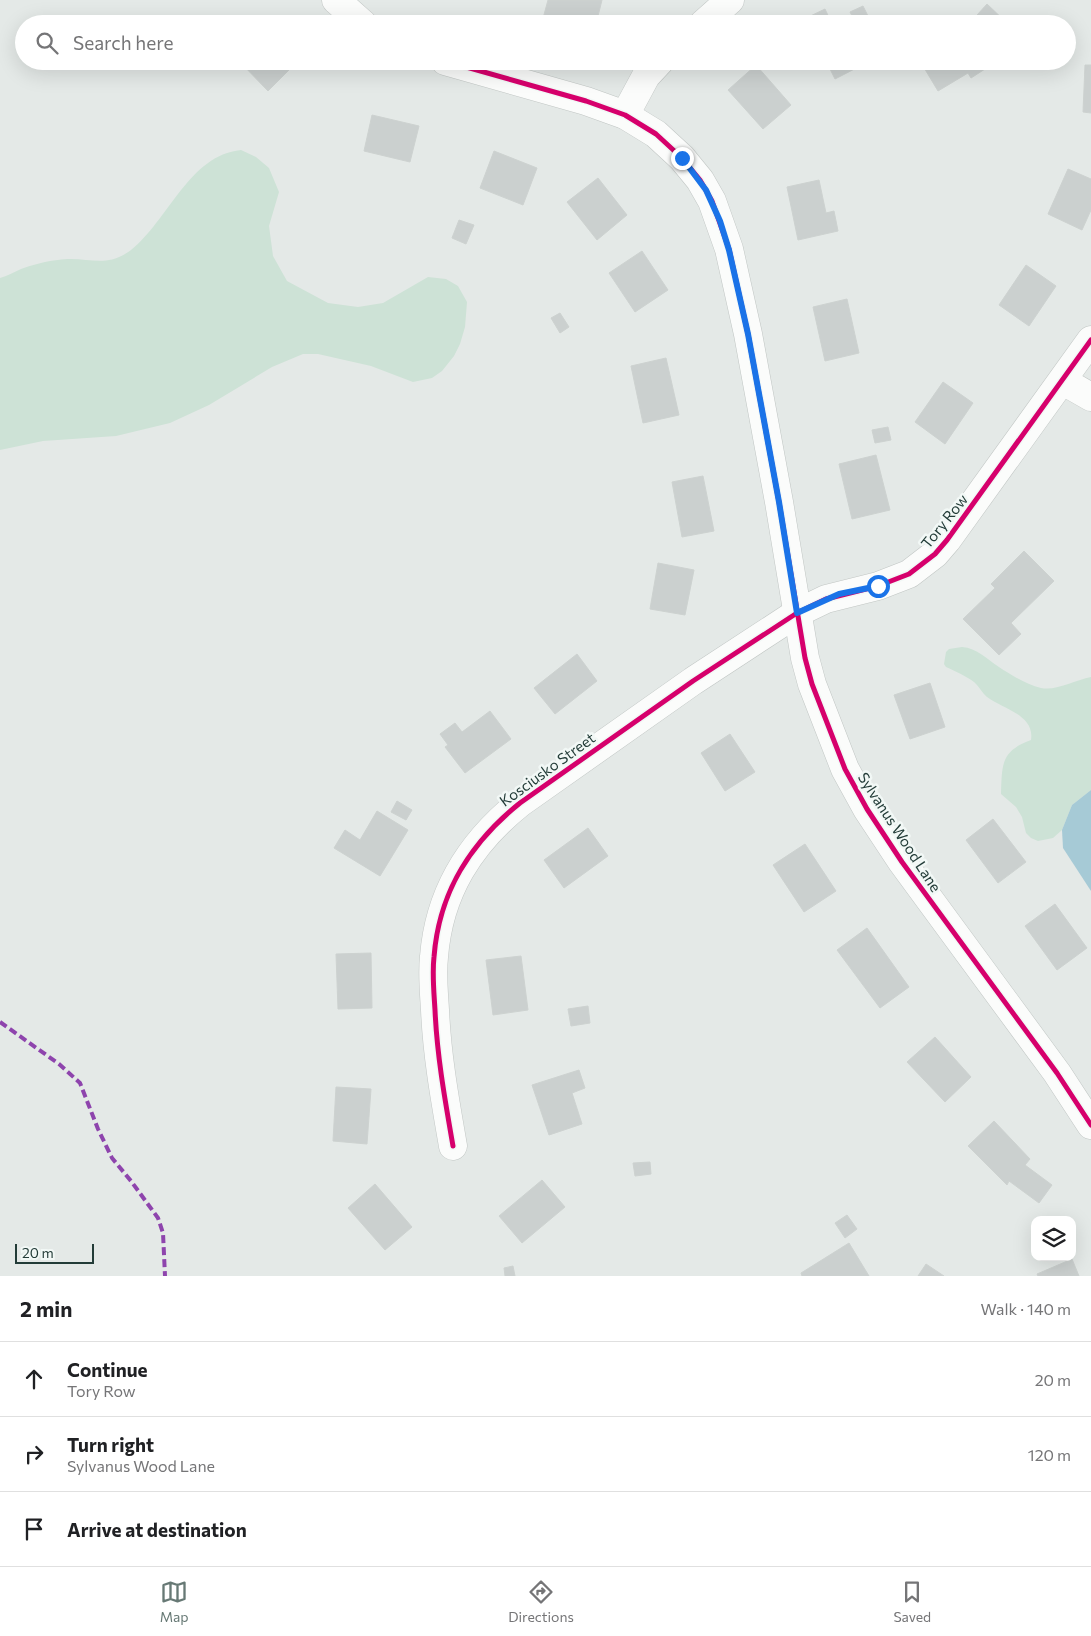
<!DOCTYPE html>
<meta charset="utf-8">
<style>
:root{--surface:#fff;--page:#f2f2f2;--text:#202124;--muted:#757577;--line:#e0e0e0;--accent:#677975}
body{margin:0;font-family:Commissioner,sans-serif;background:var(--page);color:var(--text)}
.controls{position:absolute;right:15px;bottom:15px;display:grid;overflow:hidden;border-radius:10px;box-shadow:0 5px 20px #0002}
.controls button{width:45px;height:45px;display:grid;place-items:center;padding:0;border:0;border-bottom:1px solid var(--line);background:var(--surface);color:var(--text);font:25px sans-serif}
.scale{position:absolute;left:15px;bottom:12px;width:79px;box-sizing:border-box;padding-left:5px;border:2px solid #233c38;border-top:0;font-size:14px;line-height:18px;white-space:nowrap;color:#233c38;-webkit-text-stroke:4px #f2f8f6;paint-order:stroke}
.stop{position:absolute;width:15px;height:15px;margin:-11px;border:4px solid #1a73e8;border-radius:50%;background:#fff}
.stop.end{background:#1a73e8;border-color:#fff;box-shadow:0 1px 5px #0008}
.list{margin:0;padding:0;list-style:none}
h2{display:flex;justify-content:space-between;align-items:center;height:65px;margin:0;padding:0 20px;font-size:21px}
h2 small{font-size:16px;font-weight:400;color:var(--muted)}
.list li{display:grid;grid-template-columns:32px 1fr auto;gap:15px;align-items:center;box-sizing:border-box;height:75px;padding:0 20px;border-top:1px solid var(--line)}
.list b{display:block;font-size:19px;white-space:nowrap}
.list p{margin:0;font-size:16px;white-space:nowrap;color:var(--muted)}
.list em{font-size:16px;font-style:normal;color:var(--muted)}
.icon{flex:none;width:28px;height:28px;fill:none;stroke:currentColor;stroke-width:2;stroke-linecap:round;stroke-linejoin:round}
.map{position:relative;flex:none;width:1091px;height:1276px;overflow:hidden}
.search{position:absolute;background:var(--surface);box-shadow:0 5px 20px #0002;left:15px;right:15px;top:15px;height:55px;display:flex;align-items:center;gap:12px;box-sizing:border-box;padding:0 18px;border-radius:28px;color:var(--muted);font-size:19px}
.sheet{height:290px;background:var(--surface)}
nav{display:flex;justify-content:space-around;align-items:center;box-sizing:border-box;height:70px;border-top:1px solid var(--line);background:var(--surface);font-size:14px;color:var(--muted)}
nav a{display:grid;justify-items:center;gap:2px}
nav .on{color:var(--accent)}
.map>svg:first-child{display:block}
</style>
<div class="map">
<svg width="1091" height="1276" viewBox="0 0 1091 1276">
<rect width="100%" height="100%" fill="#e4e9e7"/>
<g fill="#cde2d6">
<path d="M241,150L256,157L269,168L279,192L269,226L273,256L287,281L328,303L358,307L383,303L428,277L446,279L458,286L467,302L465,327L460,344L454,356L442,371L432,378L413,382L371,366L318,354H303L272,367L209,405L170,423L116,436L43,441L0,450V278C7,276 14,272 21,269C32,265 46,261 58,260C86,255 105,270 131,250C168,221 189,155 241,150Z"/>
<path d="M962,647C977,648 987,659 999,667C1011,675 1027,685 1041,688C1057,691 1075,680 1091,677V790L1072,805L1062,830L1053,838L1038,841L1031,838L1026,833L1022,817L1016,807L1001,794C1002,764 1001,751 1031,740C1035,715 1003,709 987,697C982,693 979,686 974,682C966,676 955,671 946,667L944,664L946,652L949,649Z"/>
</g>
<path fill="#a6cad6" d="M1091,790V891L1063,848L1062,830L1072,805Z"/>
<g fill="#cbd0cf" stroke="#cdd2d0">
<path d="M548,0H602L596,24H547L542,22Z"/>
<path d="M987,4L1008,24H969Z"/>
<path d="M863,6L872,24H835L852,16L850,12Z"/>
<path d="M825,9L832,24H801L800,21Z"/>
<path d="M239,61H292L295,64L268,91Z"/>
<path d="M826,61H870L835,79Z"/>
<path d="M920,61H980L985,69L971,78L968,73L938,91Z"/>
<path d="M756,65L791,105L763,129L728,90Z"/>
<path d="M1085,65H1091V113L1083,112Z"/>
<path d="M372,115L419,126L410,162L364,151Z"/>
<path d="M494,151L537,168L523,205L480,188Z"/>
<path d="M1068,169L1091,179V210L1082,230L1048,214Z"/>
<path d="M598,178L627,215L597,240L567,202Z"/>
<path d="M819,180L826,213L834,211L838,231L798,240L787,187Z"/>
<path d="M459,220L474,225L466,244L452,238Z"/>
<path d="M642,251L668,290L635,312L609,273Z"/>
<path d="M1026,265L1056,286L1029,326L999,305Z"/>
<path d="M847,299L859,353L825,361L813,307Z"/>
<path d="M560,313L569,327L560,333L551,318Z"/>
<path d="M666,358L679,415L643,423L631,366Z"/>
<path d="M943,382L973,403L945,444L915,422Z"/>
<path d="M888,427L891,440L875,443L872,430Z"/>
<path d="M876,455L890,510L852,519L839,464Z"/>
<path d="M703,476L714,531L682,537L672,482Z"/>
<path d="M1024,551L1054,581L1011,623L1021,634L999,655L963,619L995,588L991,584Z"/>
<path d="M658,563L694,570L685,615L650,609Z"/>
<path d="M577,654L597,681L555,714L534,688Z"/>
<path d="M930,683L945,727L910,739L894,695Z"/>
<path d="M490,711L511,739L465,773L445,747L448,745L440,734L455,723L462,732Z"/>
<path d="M730,734L755,772L725,791L701,753Z"/>
<path d="M397,801L412,810L406,820L391,812Z"/>
<path d="M377,811L408,830L380,876L334,848L345,830L360,840Z"/>
<path d="M993,819L1026,862L998,883L966,840Z"/>
<path d="M588,828L608,856L564,888L544,860Z"/>
<path d="M805,844L836,891L804,912L773,865Z"/>
<path d="M1055,904L1087,948L1057,970L1025,926Z"/>
<path d="M867,928L909,987L880,1008L837,950Z"/>
<path d="M371,953L372,1008L338,1009L336,954Z"/>
<path d="M521,956L528,1010L493,1015L486,960Z"/>
<path d="M588,1006L590,1023L571,1026L568,1009Z"/>
<path d="M935,1037L971,1077L945,1102L907,1062Z"/>
<path d="M579,1070L585,1088L572,1093L582,1124L549,1135L532,1085Z"/>
<path d="M336,1087L371,1089L367,1144L333,1141Z"/>
<path d="M994,1121L1030,1159L1025,1165L1052,1185L1039,1203L1009,1181L1007,1185L968,1146Z"/>
<path d="M650,1162L651,1174L635,1176L633,1163Z"/>
<path d="M542,1180L565,1207L522,1243L499,1216Z"/>
<path d="M375,1184L412,1227L385,1250L348,1208Z"/>
<path d="M847,1215L857,1229L845,1238L835,1223Z"/>
<path d="M849,1243L869,1276H802L801,1273Z"/>
<path d="M1072,1259L1079,1276H1038L1037,1274Z"/>
<path d="M926,1264L944,1276H918Z"/>
<path d="M513,1266L515,1276H505L504,1268Z"/>
</g>
<g fill="none" stroke-linecap="round" stroke-linejoin="round">
<g stroke="#c1c6c4" stroke-width="29">
<g id="street">
<path d="M336,0L363,24"/>
<path d="M703,24L730,0"/>
<path d="M445,61L586,101L625,115L656,134L682,158L700,180L712,201L729,249L748,334L779,502L805,658L812,684L845,769L867,809L902,862L1057,1073L1091,1125"/>
<path d="M625,115L646,76L660,61"/>
<path d="M1063,381L1091,397"/>
<path d="M453,1146C445,1100 437,1056 435,1010C434,993 432,974 434,957C439,892 470,843 520,803L693,681L797,613L826,599L878,586L909,574L935,554L947,540L1091,340"/>
</g>
</g>
<use href="#street" stroke="#fbfcfb" stroke-width="28"/>
<path stroke="#8e44ad" stroke-width="4" stroke-dasharray="8 4" stroke-linecap="butt" d="M0,1022L59,1064L80,1083L98,1129L112,1158L131,1181L158,1218L163,1233L165,1276"/>
<g stroke="#f2f8f6" stroke-width="8">
<g id="cycleway">
<path d="M445,61L586,101L625,115L656,134L682,158L700,180L712,201L729,249L748,334L779,502L805,658L812,684L845,769L867,809L902,862L1057,1073L1091,1125"/>
<path d="M453,1146C445,1100 437,1056 435,1010C434,993 432,974 434,957C439,892 470,843 520,803L693,681L797,613L826,599L878,586L909,574L935,554L947,540L1091,340"/>
</g>
</g>
<use href="#cycleway" stroke="#d6006c" stroke-width="5"/>
</g>
<g fill="none" stroke-linecap="round" stroke-linejoin="round">
<path stroke="#1a73e8" stroke-width="6" d="M682,158L706,190L720,221L729,250L748,334L779,502L797,613L839,594L878,586"/>
</g>
<g text-anchor="middle" dominant-baseline="central" stroke-width="5" stroke-linejoin="round" paint-order="stroke">
<g font-size="15" fill="#233c38" stroke="#f2f8f6">
<text transform="translate(944 521) rotate(-51)">Tory Row</text>
<text transform="translate(547 769) rotate(-36)">Kosciusko Street</text>
<text transform="translate(900 832) rotate(57)">Sylvanus Wood Lane</text>
</g>
</g>
</svg>
<div class="controls">
<button><svg class="icon" aria-label="layers" viewBox="0 0 24 24"><path d="M12 4l9 5-9 5-9-5zM3 14l9 5 9-5"/></svg></button>
</div>
<div class="scale">20 m</div>
<div class="stop" style="left:878px;top:586px"></div>
<div class="stop end" style="left:682px;top:158px"></div>
<div class="search"><svg class="icon" aria-label="search" viewBox="0 0 24 24"><circle cx="10" cy="10" r="6"/><path d="M15 15l6 6"/></svg>Search here</div>
</div>
<section class="sheet">
<h2>2 min<small>Walk · 140 m</small></h2>
<ul class="list">
<li><svg class="icon" aria-label="ahead" viewBox="0 0 24 24"><path d="M12 20V5M6 11l6-6 6 6"/></svg><div><b>Continue</b><p>Tory Row</p></div><em>20 m</em></li>
<li><svg class="icon" aria-label="right" viewBox="0 0 24 24"><path d="M7 20v-9h11M14 6l5 5-5 5"/></svg><div><b>Turn right</b><p>Sylvanus Wood Lane</p></div><em>120 m</em></li>
<li><svg class="icon" aria-label="arrive" viewBox="0 0 24 24"><path d="M6 21V4h12l-3 4 3 4H6"/></svg><div><b>Arrive at destination</b></div></li>
</ul>
</section>
<nav>
<a class="on"><svg class="icon" aria-label="map" viewBox="0 0 24 24"><path d="M3 6l6-2 6 2 6-2v14l-6 2-6-2-6 2zM9 4v14M15 6v14"/></svg>Map</a>
<a><svg class="icon" aria-label="directions" viewBox="0 0 24 24"><path d="M12 3l9 9-9 9-9-9zM9 14v-3h6M13 9l2 2-2 2"/></svg>Directions</a>
<a><svg class="icon" aria-label="saved" viewBox="0 0 24 24"><path d="M7 4h10v16l-5-4-5 4z"/></svg>Saved</a>
</nav>
